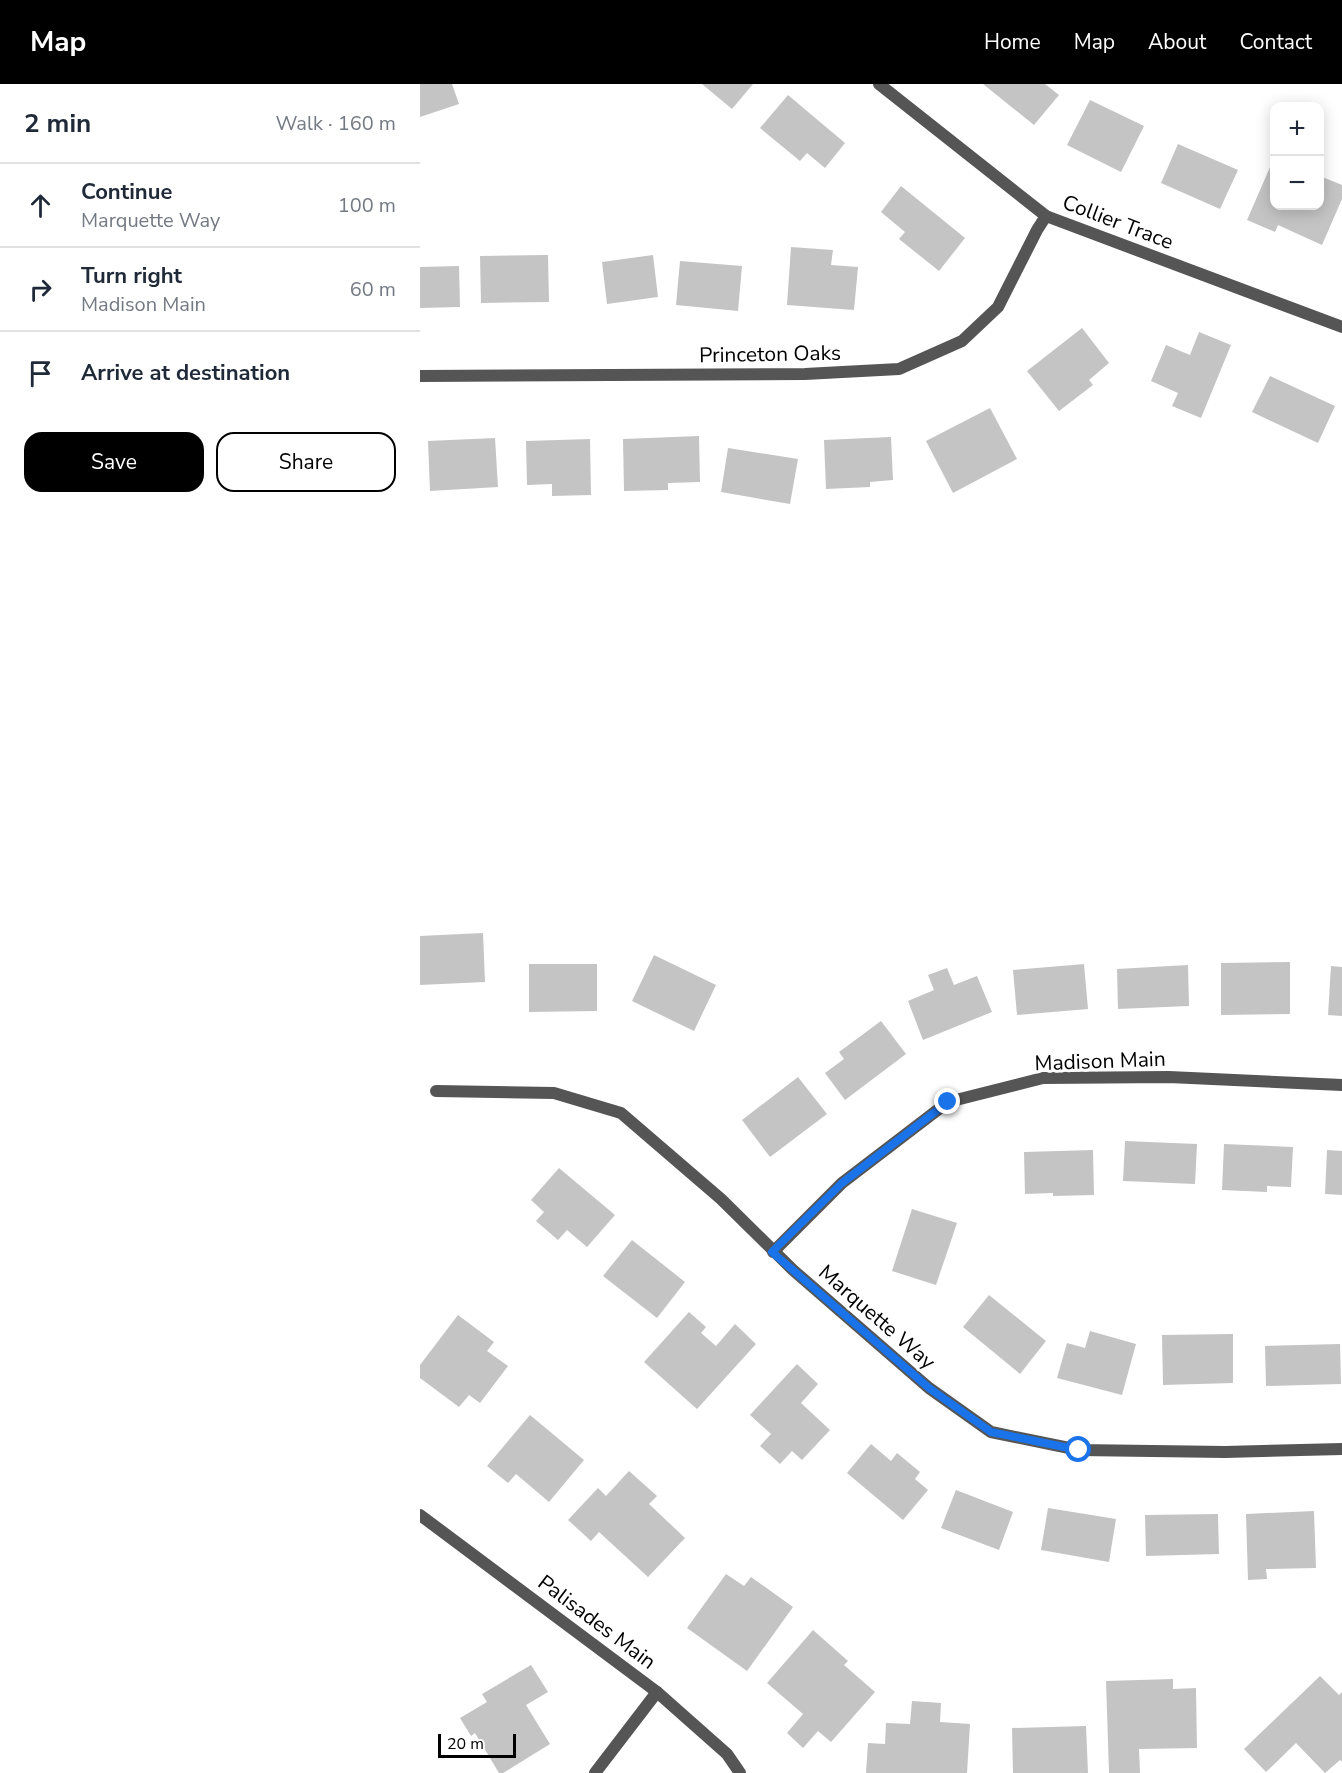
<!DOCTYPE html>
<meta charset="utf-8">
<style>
:root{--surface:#fff;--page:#f6f6f7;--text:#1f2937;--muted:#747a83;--line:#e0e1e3;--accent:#000}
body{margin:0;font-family:"Nunito Sans",sans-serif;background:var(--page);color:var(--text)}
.controls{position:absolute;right:18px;top:18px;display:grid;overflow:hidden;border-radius:12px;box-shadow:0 3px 15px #0003}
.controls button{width:54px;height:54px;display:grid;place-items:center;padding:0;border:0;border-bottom:2px solid var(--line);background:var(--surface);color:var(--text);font:30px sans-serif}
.scale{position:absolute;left:18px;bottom:15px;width:78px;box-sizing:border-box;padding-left:6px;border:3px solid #000;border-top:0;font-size:16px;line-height:21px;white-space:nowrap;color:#000;-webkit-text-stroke:4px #fff;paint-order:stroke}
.stop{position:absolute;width:18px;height:18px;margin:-14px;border:4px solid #1a73e8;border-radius:50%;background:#fff}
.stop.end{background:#1a73e8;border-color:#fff;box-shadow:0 2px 6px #0008}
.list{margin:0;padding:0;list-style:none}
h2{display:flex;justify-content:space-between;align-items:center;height:78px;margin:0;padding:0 24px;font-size:26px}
h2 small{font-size:20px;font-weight:400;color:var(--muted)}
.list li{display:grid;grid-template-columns:39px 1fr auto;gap:18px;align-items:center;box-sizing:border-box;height:84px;padding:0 24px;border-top:2px solid var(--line)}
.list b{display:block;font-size:22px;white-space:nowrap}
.list p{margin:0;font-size:20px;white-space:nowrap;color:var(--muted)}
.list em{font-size:20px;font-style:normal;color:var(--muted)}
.actions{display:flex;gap:12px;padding:18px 24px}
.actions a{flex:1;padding:14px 0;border:2px solid var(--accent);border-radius:18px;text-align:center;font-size:21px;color:var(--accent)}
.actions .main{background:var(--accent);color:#fff}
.icon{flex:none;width:33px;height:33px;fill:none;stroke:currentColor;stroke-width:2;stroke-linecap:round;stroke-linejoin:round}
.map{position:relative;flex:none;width:922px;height:1689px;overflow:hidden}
header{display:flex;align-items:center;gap:36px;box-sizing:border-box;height:84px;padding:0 30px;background:var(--accent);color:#fff}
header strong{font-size:28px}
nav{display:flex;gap:33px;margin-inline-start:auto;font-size:21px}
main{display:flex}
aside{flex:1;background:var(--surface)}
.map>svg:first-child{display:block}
</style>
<header>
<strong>Map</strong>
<nav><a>Home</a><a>Map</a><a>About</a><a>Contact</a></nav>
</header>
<main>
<aside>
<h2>2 min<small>Walk · 160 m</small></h2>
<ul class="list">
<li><svg class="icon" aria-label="ahead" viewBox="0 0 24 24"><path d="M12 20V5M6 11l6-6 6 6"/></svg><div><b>Continue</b><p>Marquette Way</p></div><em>100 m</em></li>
<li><svg class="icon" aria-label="right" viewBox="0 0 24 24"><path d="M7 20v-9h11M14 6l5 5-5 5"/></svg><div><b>Turn right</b><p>Madison Main</p></div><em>60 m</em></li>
<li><svg class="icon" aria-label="arrive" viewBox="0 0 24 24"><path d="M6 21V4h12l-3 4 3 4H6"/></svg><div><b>Arrive at destination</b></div></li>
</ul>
<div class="actions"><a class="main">Save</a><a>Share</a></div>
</aside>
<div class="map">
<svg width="922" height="1689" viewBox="0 0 922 1689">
<rect width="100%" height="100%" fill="#fff"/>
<g fill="#c4c4c4">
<path d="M0,0H32L39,20L0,33Z"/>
<path d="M282,0H333L312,25Z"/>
<path d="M563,0H625L639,11L614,41Z"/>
<path d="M368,11L425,59L405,84L387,69L380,77L340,44Z"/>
<path d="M670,16L724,42L701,88L647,61Z"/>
<path d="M758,60L818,86L800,125L741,99Z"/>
<path d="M854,74V122H900V92L922,101V115L902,161L858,141L855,148L827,136Z"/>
<path d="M481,102L545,154L519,187L479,155L485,148L461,128Z"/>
<path d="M371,163L413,166L411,181L438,183L434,226L367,221Z"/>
<path d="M128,171L129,218L61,219L60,172Z"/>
<path d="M233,171L238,213L187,220L182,178Z"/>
<path d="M260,177L322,182L318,227L256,221Z"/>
<path d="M39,182L40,223L0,224V183Z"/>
<path d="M662,244L689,279L669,296L673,301L639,327L607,287Z"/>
<path d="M779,248L811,261L781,334L752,322L758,309L731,297L746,261L770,271Z"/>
<path d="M850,292L915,322L898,359L832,328Z"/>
<path d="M570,324L597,375L533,409L506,357Z"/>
<path d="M279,352L280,398L248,399V406L204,407L203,355Z"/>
<path d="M471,353L473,396L450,398V403L406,405L404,356Z"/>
<path d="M75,354L78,403L10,407L8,357Z"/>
<path d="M170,355L171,411L132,412V400L107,401L106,357Z"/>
<path d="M308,364L378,375L370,420L301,408Z"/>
<path d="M63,849L65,898L0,901V852Z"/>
<path d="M234,871L296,901L274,947L212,917Z"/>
<path d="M870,878V930L801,931V879Z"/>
<path d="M109,880H177V927L109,928Z"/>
<path d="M664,880L668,925L597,931L593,886Z"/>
<path d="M768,881L769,922L698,925L697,885Z"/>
<path d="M911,882L922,883V932L908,931Z"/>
<path d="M527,884L534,901L557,892L572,928L503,956L488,917L514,906L508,891Z"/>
<path d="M461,937L486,970L425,1016L405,989L424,975L419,968Z"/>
<path d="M378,993L407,1030L350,1073L322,1036Z"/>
<path d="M705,1057L777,1060L775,1100L703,1097Z"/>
<path d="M804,1060L873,1063L871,1103L847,1102V1108L802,1106Z"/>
<path d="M673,1066L674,1111L633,1112V1109L605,1110L604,1068Z"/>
<path d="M907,1066L922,1067V1111L905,1110Z"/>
<path d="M139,1084L195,1131L167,1163L147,1146L138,1156L116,1137L124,1128L111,1116Z"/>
<path d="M492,1125L537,1139L516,1201L472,1187Z"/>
<path d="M212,1156L265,1198L237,1234L183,1192Z"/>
<path d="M569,1211L626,1257L600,1290L543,1243Z"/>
<path d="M269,1228L286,1243L281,1249L296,1262L315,1240L336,1260L277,1325L224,1278Z"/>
<path d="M38,1231L74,1258L67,1267L88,1282L60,1319L49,1311L39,1323L0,1294V1281Z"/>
<path d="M670,1247L716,1260L702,1311L637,1294L647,1259L665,1264Z"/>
<path d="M813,1250V1299L743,1301L742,1251Z"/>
<path d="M920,1260L921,1300L846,1302L845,1262Z"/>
<path d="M377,1280L398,1300L381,1319L410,1346L382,1376L372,1367L360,1380L340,1362L351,1350L330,1331Z"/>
<path d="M110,1331L164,1376L129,1418L96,1390L88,1399L67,1382Z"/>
<path d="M451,1360L471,1377L477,1369L500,1388L495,1395L508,1406L483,1436L427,1389Z"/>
<path d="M209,1387L237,1412L229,1420L265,1454L228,1493L179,1448L171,1457L148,1436L178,1404L186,1412Z"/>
<path d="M536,1406L593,1428L579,1466L521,1444Z"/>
<path d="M628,1424L696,1435L689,1478L621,1466Z"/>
<path d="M894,1427L896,1484L846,1485L847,1495L828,1496L826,1430Z"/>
<path d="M798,1430L799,1470L726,1472L725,1431Z"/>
<path d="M306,1490L324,1502L331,1493L373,1523L327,1587L267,1544Z"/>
<path d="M393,1546L428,1577L424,1581L455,1608L411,1658L398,1647L383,1664L367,1649L383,1630L347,1599Z"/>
<path d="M111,1581L128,1608L106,1621L130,1660L83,1689H79L55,1649L51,1652L40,1634L67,1618L62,1610Z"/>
<path d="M900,1592L919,1611L922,1608V1678L920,1676L905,1689L876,1659L846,1688L824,1665Z"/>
<path d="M753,1595V1605L776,1604L777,1664L719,1665L720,1689H689L686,1597Z"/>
<path d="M492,1617L521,1619L520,1638L550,1640L547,1689H446L448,1659L465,1660L466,1639L490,1640Z"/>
<path d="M666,1642L668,1689H593L592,1644Z"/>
</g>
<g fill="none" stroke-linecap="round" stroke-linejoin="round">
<g stroke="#555" stroke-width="12">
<path d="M459,0L626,132L922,243"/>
<path d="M0,292L385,290L479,285L542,257L578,223L617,146L626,132"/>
<path d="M16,1007L134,1009L201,1029L301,1115L373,1186L509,1304L571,1348L659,1366L805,1368L922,1365"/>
<path d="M353,1168L422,1099L528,1018L623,994L749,993L922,1001"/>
<path d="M0,1431L237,1608L307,1670L320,1689"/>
<path d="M175,1689L237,1608"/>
</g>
</g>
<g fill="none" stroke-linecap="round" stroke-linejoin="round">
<path stroke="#1a73e8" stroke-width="8" d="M528,1018L422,1099L352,1168L509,1304L571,1348L659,1366"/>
</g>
<g text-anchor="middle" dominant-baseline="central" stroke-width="6" stroke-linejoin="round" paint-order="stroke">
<g font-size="21" fill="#000" stroke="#fff">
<text transform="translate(698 138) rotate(21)">Collier Trace</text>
<text transform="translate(350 270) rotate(-1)">Princeton Oaks</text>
<text transform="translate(680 977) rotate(-2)">Madison Main</text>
<text transform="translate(457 1233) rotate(41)">Marquette Way</text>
<text transform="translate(177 1538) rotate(37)">Palisades Main</text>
</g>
</g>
</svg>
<div class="controls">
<button>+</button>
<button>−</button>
</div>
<div class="scale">20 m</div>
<div class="stop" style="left:659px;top:1366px"></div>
<div class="stop end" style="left:528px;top:1018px"></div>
</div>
</main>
